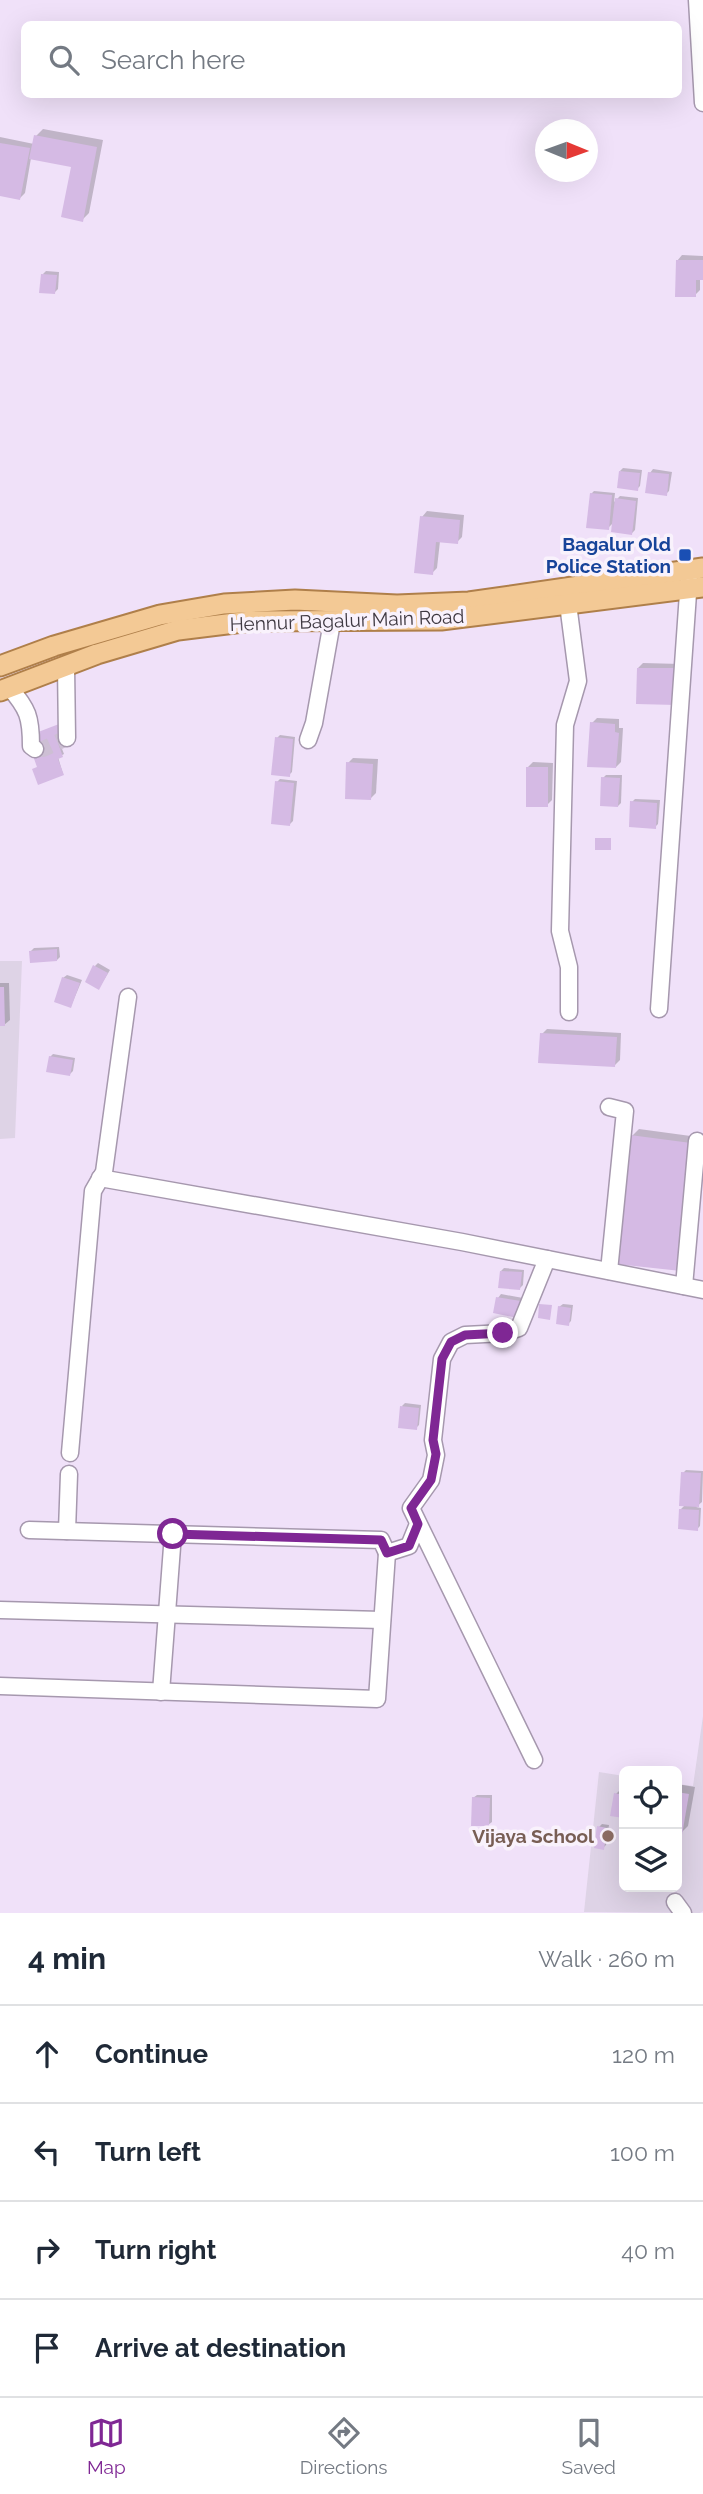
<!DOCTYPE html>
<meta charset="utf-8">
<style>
:root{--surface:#fff;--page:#f2f2f3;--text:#1f2937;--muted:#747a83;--line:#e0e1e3;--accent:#7f2794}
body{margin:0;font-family:Raleway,sans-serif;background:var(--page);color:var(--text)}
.controls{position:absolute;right:21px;bottom:21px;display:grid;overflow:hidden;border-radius:10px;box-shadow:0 7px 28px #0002}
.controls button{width:63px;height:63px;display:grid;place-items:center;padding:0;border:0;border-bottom:2px solid var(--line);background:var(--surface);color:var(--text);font:35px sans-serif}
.compass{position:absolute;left:535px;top:119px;width:63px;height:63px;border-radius:50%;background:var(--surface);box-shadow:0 7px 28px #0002;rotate:91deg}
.stop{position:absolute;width:21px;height:21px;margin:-16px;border:5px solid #7f2794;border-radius:50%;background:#fff}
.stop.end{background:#7f2794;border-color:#fff;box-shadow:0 2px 7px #0008}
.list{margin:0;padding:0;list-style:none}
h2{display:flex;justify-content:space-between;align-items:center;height:91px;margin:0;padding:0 28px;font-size:30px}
h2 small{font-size:23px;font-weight:400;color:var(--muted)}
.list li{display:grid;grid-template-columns:46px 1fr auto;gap:21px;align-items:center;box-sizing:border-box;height:98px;padding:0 28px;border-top:2px solid var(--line)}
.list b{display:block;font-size:26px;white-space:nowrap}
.list em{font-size:23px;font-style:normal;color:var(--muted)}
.icon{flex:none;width:38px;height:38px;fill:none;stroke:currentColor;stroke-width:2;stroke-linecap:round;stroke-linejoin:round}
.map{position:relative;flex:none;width:703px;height:1913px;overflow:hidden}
.search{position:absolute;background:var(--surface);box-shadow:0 7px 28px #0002;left:21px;right:21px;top:21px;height:77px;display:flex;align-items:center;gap:18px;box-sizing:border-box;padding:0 24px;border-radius:10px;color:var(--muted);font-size:26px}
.sheet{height:483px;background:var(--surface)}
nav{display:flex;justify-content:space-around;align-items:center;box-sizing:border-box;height:98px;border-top:2px solid var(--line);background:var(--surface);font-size:19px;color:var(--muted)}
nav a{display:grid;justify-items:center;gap:4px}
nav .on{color:var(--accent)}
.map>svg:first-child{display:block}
</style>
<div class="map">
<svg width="703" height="1913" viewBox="0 0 703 1913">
<rect width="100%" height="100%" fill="#f0e1f9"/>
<g fill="#ded3e6">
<path d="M0,961H22L15,1138L0,1139Z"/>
<path d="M703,1716V1911L700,1913L584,1912L599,1772L624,1776V1887H677V1784L693,1786Z"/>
</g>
<g fill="#0003">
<path d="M43,129L103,140L89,213L82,220L73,166L31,158L25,193L20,198L0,195V137L34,144L36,136Z"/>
<path d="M682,255L703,256V278H700V290L695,295L677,261Z"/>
<path d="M46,271L59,272L58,289L55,292L43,274Z"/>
<path d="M623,468L642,470L640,486L637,489L620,471Z"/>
<path d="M653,469L672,472L669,491L666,494L650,473Z"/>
<path d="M594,491L615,493L614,502L620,496L638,498L635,530L632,533L614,522L608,528L591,494Z"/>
<path d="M427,511L464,515L462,537L457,542L440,541L437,568L432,573L422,517Z"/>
<path d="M643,663L681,664L675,703L638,668Z"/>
<path d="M597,718L619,719V728H623L621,762L616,767L592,723Z"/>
<path d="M280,735L295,737L292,772L289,775L277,738Z"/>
<path d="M59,741L64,754L58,757L63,774L39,767Z"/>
<path d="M353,758L378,759L376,793L371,798L348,763Z"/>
<path d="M533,762L553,763L552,800L547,805L528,767Z"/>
<path d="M606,775H622L621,803L618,806L603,778Z"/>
<path d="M280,779L297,781L293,821L289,825L277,782Z"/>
<path d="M635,799L660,800L658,824L655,827L632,802Z"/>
<path d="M59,947L60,957L57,960L31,951L34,948Z"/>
<path d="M98,963L110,970L99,988L95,966Z"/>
<path d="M67,975L82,980L71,1006L63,978Z"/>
<path d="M0,983H9L10,1020L4,1025H0Z"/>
<path d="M547,1029L621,1033L620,1060L615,1065L542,1034Z"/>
<path d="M53,1054L75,1058L73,1071L70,1074L50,1057Z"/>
<path d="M639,1129L698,1137L687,1262L632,1136Z"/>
<path d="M504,1268L524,1270L523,1285L520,1288L501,1271Z"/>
<path d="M501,1294L523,1298L517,1316L498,1298Z"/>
<path d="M563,1304L573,1305L571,1321L568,1324L559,1307Z"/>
<path d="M405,1403L421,1405L419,1425L416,1428L402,1406Z"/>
<path d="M686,1470L703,1471L702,1502L696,1507L701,1508L700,1526L697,1529L680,1510L686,1504L683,1473Z"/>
<path d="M677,1784L695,1787L688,1826L681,1833L677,1832Z"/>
<path d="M623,1787H624V1817L612,1815L616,1794Z"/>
<path d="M477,1795H492V1822L488,1825L473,1798Z"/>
<path d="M602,1824L609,1825L606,1845L603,1848L599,1827Z"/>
</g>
<g fill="#d5bae4">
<path d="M34,135L97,147L83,222L61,217L71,167L29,159Z"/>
<path d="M0,143L30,148L20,200L0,196Z"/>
<path d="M676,260H703V280H696V297H675Z"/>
<path d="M41,274L57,275L55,294L39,293Z"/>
<path d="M619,471L640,473L638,491L617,488Z"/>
<path d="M648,472L669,474L667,496L645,493Z"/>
<path d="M590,493L612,495L609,530L586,528Z"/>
<path d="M615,498L636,501L632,535L611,532Z"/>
<path d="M420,516L460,520L458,544L436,542L433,575L414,573Z"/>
<path d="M637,668H677L676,705L636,704Z"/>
<path d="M590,722L615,724V732L619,733L616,768L587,767Z"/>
<path d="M59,724L65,741L58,743L63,757L58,759L64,775L38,785L32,769L37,767L32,753L33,734Z"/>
<path d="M275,737L293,739L290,777L271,775Z"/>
<path d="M346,762L373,764L371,800L345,799Z"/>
<rect x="526" y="767" width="22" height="40"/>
<path d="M601,777L620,778L618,807L600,806Z"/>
<path d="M275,781L294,783L290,826L271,824Z"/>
<path d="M630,801L657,803L656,829L629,827Z"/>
<rect x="595" y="838" width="16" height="12"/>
<path d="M57,949V961L30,963L29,951Z"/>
<path d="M93,965L108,973L99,990L85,982Z"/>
<path d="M62,977L80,983L71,1008L54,1002Z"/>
<path d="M0,987H4L5,1026H0Z"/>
<path d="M540,1033L617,1037L615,1067L538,1063Z"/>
<path d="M49,1056L73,1060L70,1076L46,1072Z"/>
<path d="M630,1135L691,1143L681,1271L616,1264Z"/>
<path d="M500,1271L522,1272L520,1290L498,1288Z"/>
<path d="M496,1297L521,1301L518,1318L493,1313Z"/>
<path d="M539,1304L552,1305L550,1320L538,1318Z"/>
<path d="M558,1306L571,1308L569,1326L556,1324Z"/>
<path d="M400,1406L419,1408L417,1430L398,1428Z"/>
<path d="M681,1472L701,1473L699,1507L679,1506Z"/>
<path d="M679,1509L699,1510L698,1531L678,1529Z"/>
<path d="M677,1792L689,1794L682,1835L677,1834Z"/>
<path d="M614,1793L624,1795V1818L610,1816Z"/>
<path d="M472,1797L490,1798L489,1826H471Z"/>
<path d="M597,1826L607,1828L604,1850L594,1848Z"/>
</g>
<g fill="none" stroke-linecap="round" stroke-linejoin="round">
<path stroke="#cdbfd4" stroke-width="16" stroke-dasharray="16 8" stroke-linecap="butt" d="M35,749H43L67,738"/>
<g stroke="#a698ae" stroke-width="19">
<g id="minor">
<path d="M697,0L703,103"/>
<path d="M568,604L578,681L565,725L560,931L569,967V1012"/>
<path d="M66,666L67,738"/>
<path d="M9,687C28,709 31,717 31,746L35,749"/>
<path d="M308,740L314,723L332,622"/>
<path d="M659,1009L689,579"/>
<path d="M100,1178L462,1242L703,1290"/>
<path d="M609,1271L625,1111L609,1107"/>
<path d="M684,1286L697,1141"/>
<path d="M70,1453L93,1191L104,1172L128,997"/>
<path d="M29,1530L381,1540L387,1553L409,1546L418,1524"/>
<path d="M67,1531L69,1474"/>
<path d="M0,1610L382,1620"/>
<path d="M0,1686L377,1699L387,1553"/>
<path d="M161,1692L173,1534"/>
<path d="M534,1760L411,1508L431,1480L436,1455L433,1440L442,1359L451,1342L465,1335L504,1333L519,1328L547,1259"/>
<path d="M675,1902L683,1913"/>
</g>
</g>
<g stroke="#af7f4a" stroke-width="23">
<g id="major">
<path d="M0,666L54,646L160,615L224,604L295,600L397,605L469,602L703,568"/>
<path d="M0,691L97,654L178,630L251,621L441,620L703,587"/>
</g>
</g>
<use href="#minor" stroke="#fff" stroke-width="16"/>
<use href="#major" stroke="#f3c995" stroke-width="19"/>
</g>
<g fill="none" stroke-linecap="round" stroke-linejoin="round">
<path stroke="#7f2794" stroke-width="9" d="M173,1534L381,1540L387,1553L409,1546L418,1524L411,1508L431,1480L436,1454L433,1440L442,1359L451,1342L465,1335L503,1333"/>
</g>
<rect fill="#1a4fb4" stroke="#f9f2fc" stroke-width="2.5" x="678" y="548" width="14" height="14" rx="3.5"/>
<circle fill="#8d6e63" stroke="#f9f2fc" stroke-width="2.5" cx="608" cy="1836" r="7"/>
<g text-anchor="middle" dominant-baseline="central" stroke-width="7" stroke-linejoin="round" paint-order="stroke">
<g font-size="19" font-weight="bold" fill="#164399" stroke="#f9f2fc" text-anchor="end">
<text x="671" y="544">Bagalur Old<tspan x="671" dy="22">Police Station</tspan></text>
</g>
<g font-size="19" fill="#3f3942" stroke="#f9f2fc">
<text transform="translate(347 620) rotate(-2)">Hennur Bagalur Main Road</text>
</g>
<g font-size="19" font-weight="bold" fill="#785e54" stroke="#f9f2fc" text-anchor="end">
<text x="594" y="1836">Vijaya School</text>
</g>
</g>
</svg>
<div class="controls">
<button><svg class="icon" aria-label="locate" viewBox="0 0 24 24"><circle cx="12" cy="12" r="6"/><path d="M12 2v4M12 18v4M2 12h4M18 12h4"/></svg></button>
<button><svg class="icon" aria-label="layers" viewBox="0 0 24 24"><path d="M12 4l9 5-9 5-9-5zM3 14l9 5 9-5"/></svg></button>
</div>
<svg class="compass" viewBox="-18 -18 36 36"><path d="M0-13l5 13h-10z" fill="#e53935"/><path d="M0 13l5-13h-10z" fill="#747a83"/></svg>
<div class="stop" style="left:173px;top:1534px"></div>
<div class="stop end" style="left:503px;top:1333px"></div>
<div class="search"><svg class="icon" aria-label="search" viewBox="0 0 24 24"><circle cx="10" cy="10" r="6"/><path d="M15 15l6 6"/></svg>Search here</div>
</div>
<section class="sheet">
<h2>4 min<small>Walk · 260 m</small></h2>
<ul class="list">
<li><svg class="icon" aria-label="ahead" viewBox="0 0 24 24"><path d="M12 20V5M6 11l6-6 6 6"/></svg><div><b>Continue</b></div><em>120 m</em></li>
<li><svg class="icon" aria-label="left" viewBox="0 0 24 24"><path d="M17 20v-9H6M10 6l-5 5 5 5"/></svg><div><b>Turn left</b></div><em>100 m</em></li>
<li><svg class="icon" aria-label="right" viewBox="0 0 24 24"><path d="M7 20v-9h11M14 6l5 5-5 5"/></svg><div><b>Turn right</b></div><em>40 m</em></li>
<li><svg class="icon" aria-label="arrive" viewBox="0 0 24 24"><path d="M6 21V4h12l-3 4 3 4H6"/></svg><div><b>Arrive at destination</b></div></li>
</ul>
</section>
<nav>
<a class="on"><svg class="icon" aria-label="map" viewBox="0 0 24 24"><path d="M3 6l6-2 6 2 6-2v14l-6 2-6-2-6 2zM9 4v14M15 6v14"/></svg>Map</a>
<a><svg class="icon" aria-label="directions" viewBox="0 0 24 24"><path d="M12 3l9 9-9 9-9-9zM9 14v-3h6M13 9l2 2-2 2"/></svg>Directions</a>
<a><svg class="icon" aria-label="saved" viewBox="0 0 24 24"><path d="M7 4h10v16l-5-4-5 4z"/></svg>Saved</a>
</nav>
